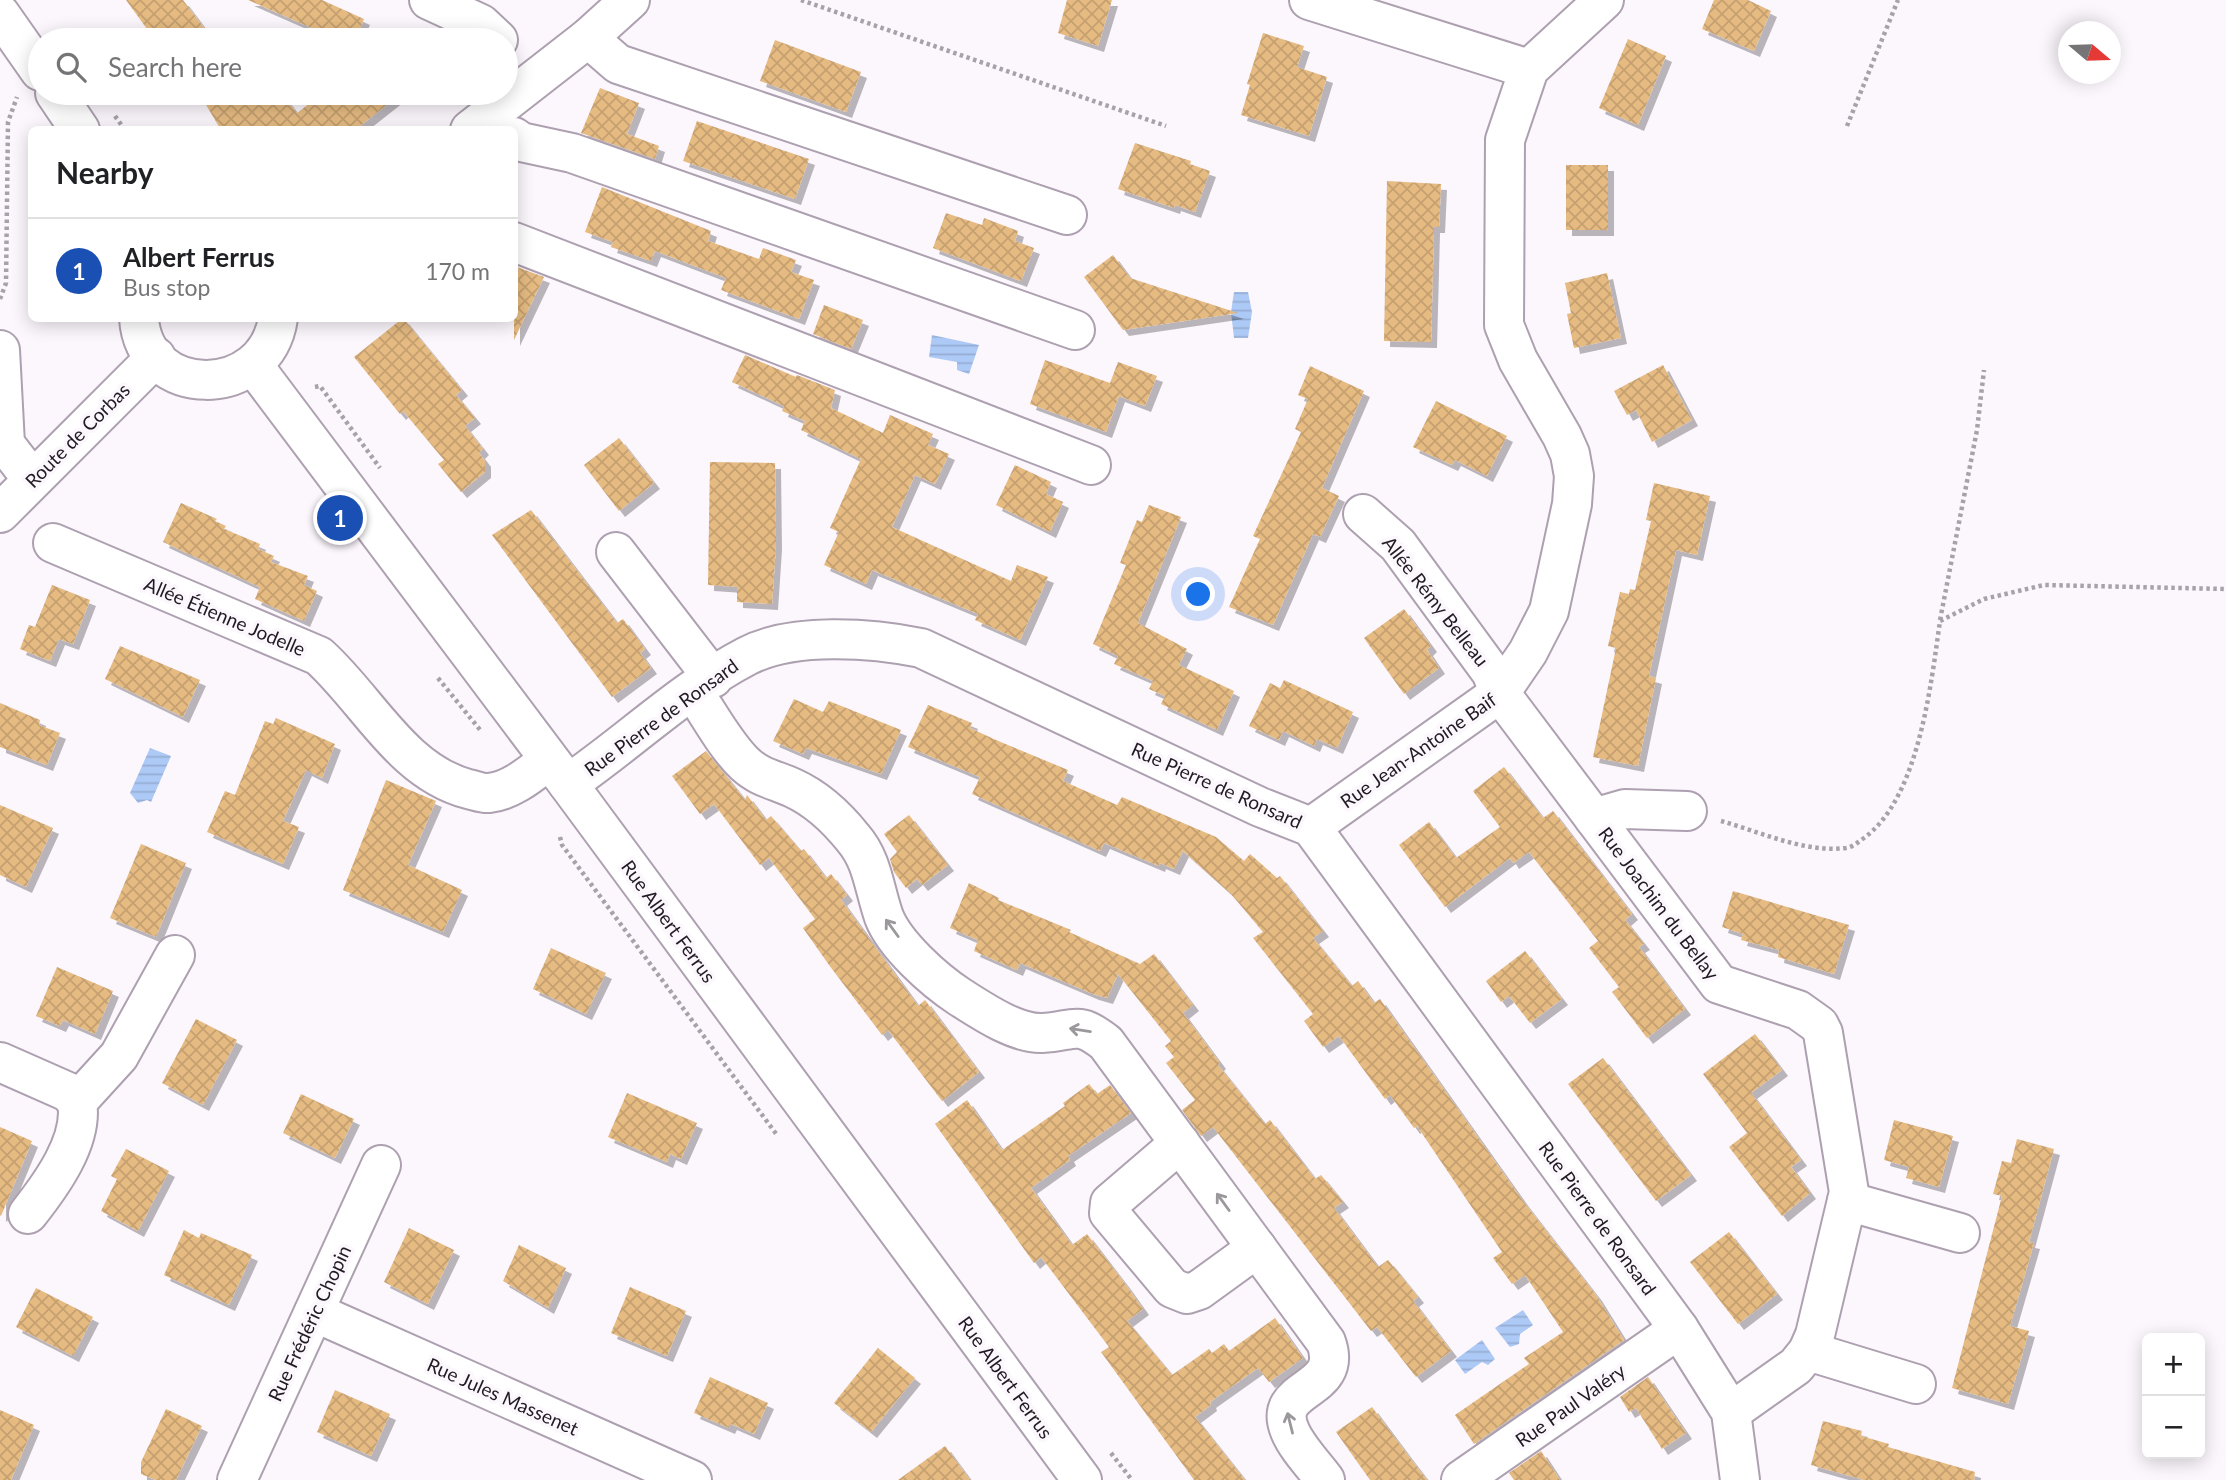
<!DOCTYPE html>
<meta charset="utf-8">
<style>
:root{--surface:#fff;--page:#f6f6f6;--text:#202124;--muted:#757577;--line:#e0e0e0;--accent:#0f766e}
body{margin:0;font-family:Lato,sans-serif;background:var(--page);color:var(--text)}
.controls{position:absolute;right:21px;bottom:21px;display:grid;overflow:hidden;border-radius:10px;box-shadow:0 4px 18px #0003}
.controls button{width:63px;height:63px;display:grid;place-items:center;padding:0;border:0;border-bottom:2px solid var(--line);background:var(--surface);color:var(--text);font:35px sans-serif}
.compass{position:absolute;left:2058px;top:21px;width:63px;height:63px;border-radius:50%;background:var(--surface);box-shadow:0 4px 18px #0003;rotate:109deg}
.you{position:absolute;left:1199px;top:595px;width:24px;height:24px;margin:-18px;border:5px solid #fff;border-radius:50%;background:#1a73e8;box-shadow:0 0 0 10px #1a73e833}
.badge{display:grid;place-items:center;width:46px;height:46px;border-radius:50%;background:var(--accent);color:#fff;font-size:23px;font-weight:700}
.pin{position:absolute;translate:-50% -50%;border:4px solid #fff;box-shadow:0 2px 7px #0006}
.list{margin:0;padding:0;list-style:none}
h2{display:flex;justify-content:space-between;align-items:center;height:91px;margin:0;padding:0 28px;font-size:30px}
h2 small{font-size:23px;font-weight:400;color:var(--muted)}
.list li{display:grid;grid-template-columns:46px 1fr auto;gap:21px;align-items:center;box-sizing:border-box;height:105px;padding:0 28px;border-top:2px solid var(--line)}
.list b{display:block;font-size:26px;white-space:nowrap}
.list p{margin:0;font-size:23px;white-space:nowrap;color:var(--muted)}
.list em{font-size:23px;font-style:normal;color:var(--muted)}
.icon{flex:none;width:38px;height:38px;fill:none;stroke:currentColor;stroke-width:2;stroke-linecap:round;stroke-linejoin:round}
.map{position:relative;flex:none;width:2226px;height:1480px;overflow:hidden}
.search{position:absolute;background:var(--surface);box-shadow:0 4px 18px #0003;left:28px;top:28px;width:490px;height:77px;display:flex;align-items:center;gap:18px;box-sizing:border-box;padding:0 24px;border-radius:38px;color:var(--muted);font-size:26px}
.panel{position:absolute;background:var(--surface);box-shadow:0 4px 18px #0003;left:28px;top:126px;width:490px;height:196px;border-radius:10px}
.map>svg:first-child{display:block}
</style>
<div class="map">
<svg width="2226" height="1480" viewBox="0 0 2226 1480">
<defs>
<pattern id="water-rules" width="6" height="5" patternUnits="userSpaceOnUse" patternTransform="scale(1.75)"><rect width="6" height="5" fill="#adcaf7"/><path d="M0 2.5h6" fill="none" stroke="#95add3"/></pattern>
<pattern id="building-cross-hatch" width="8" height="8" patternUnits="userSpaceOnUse" patternTransform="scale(1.75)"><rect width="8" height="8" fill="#e6bb82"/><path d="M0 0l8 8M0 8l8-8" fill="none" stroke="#c5a070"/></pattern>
<filter id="shadow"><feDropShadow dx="6" dy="6" stdDeviation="0" flood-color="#0004"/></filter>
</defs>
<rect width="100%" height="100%" fill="#fcf6fd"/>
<g fill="url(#water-rules)">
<path d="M1234,292H1248L1252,312L1248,338H1234L1231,312Z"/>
<path d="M932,335L979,345L969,374L957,370V362L929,357Z"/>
<path d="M150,748L171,756L151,802L147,800L138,803L130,793Z"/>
<path d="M1523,1310L1533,1325L1520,1334L1519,1344L1510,1347L1495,1328Z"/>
<path d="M1482,1340L1495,1359L1488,1365L1482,1362L1465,1374L1455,1360Z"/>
</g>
<g fill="url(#building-cross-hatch)" filter="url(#shadow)">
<path d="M126,0H183L213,40H155Z"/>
<path d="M248,0H322L364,19L355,40H339Z"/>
<path d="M1067,0H1112L1098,46L1058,33Z"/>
<path d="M1714,0H1748L1771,11L1754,51L1702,29Z"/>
<path d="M1263,33L1304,46L1297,67L1327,77L1309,136L1241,115L1250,85L1247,84Z"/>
<path d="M1628,39L1666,56L1638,125L1599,108Z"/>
<path d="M775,40L861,72L846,112L760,81Z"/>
<path d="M600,88L639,103L627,134L659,146L655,159L581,133Z"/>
<path d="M199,93H281L297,113L323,93H402L355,130H221Z"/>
<path d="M697,121L809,159L795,199L683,161Z"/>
<path d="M1135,143L1191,161L1190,164L1210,171L1195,212L1175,205L1174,208L1118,189Z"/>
<rect x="1566" y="165" width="42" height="65"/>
<path d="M1387,181L1441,184L1439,227H1434L1431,342L1384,341Z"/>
<path d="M602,187L711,231L708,241L759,259L763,248L796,260L791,272L814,280L799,319L721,290L726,278L655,251L651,261L611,247L613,242L585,232Z"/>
<path d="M946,213L982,225L984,218L1018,231L1015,241L1034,248L1021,281L933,248Z"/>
<path d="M1113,255L1130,278L1238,313L1123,330L1084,277Z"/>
<path d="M514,266L544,277L514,340Z"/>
<path d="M1607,273L1621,338L1574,348L1567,314L1571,313L1565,283Z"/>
<path d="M824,305L863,320L851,349L813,334Z"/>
<path d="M403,318L462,390L456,395L475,418L465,426L483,449L479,453L485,461V472L461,492L438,464L444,460L403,411L400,414L354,357Z"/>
<path d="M745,355L796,377L797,375L835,390L831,408L883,433L890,415L933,434L928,445L949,454L935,484L915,475L892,527L1011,581L1017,565L1048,577L1020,640L975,620L978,614L872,570L866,584L824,565L839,532L830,528L861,459L801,430L805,421L782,411L784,406L732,382Z"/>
<path d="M1045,360L1110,383L1118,362L1157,376L1145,406L1119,396L1106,432L1030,404Z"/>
<path d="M1663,365L1692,420L1652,442L1636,410L1627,415L1614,391Z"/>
<path d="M1310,366L1364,391L1322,488L1339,496L1320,537L1313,534L1273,625L1229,607L1260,539L1253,536L1301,432L1295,429L1308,399L1298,395Z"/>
<path d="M1436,401L1507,436L1487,476L1455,460L1452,465L1413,447Z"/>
<path d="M619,438L654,483L619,511L584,465Z"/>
<path d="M710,462L775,463L776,544L772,604L737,602V587L708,585Z"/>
<path d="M1015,465L1051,482L1046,494L1063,502L1050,532L996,505Z"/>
<path d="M1654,483L1710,496L1697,555L1676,550L1649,676L1656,678L1638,766L1593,757L1616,648L1608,646L1620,592L1629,594L1630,589L1635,590L1651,521L1646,520Z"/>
<path d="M181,503L217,519L215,521L226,526L224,529L260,544L258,549L274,556L271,562L308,576L304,585L317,591L304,621L255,599L260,587L163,542Z"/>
<path d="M1149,505L1181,517L1138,623L1187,649L1179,665L1234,691L1217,730L1161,704L1165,696L1149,689L1153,681L1114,664L1118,656L1093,644L1126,565L1120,563L1137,520L1142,522Z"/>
<path d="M531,510L617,623L623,619L645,649L640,653L651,668L612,697L492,535Z"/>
<path d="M52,585L90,600L73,644L59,639L50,661L20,649L29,625L35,627Z"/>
<path d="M1404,609L1431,646L1427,650L1439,668L1404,694L1364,638Z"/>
<path d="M120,646L200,680L183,717L105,679Z"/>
<path d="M1284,680L1353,712L1337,748L1317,739L1314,746L1283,731L1279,740L1249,726L1270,683L1280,688Z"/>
<path d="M794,699L823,712L829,701L901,730L881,774L806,748L803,754L773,741Z"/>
<path d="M0,703L40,720L39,725L60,733L47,765L0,747Z"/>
<path d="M928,705L972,723L970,728L996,740L1068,770L1063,781L1117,805L1122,797L1216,837L1244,861L1250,854L1277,878L1280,876L1323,931L1313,938L1352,986L1358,981L1374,1003L1380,999L1523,1201L1596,1295L1624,1340L1474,1444L1455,1415L1529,1364L1524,1358L1563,1332L1525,1275L1512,1284L1493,1258L1502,1252L1417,1126L1414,1128L1390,1095L1385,1099L1339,1036L1323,1047L1304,1021L1313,1014L1253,938L1263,932L1231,894L1183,851L1174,869L1160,863L1159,866L1104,843L1100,851L972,794L980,777L908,747Z"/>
<path d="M276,718L335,744L322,778L306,770L283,821L299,827L283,864L207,832L225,791L235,795L265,721L273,724Z"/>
<path d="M706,751L745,800L747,795L766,820L771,816L801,851L804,849L826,878L831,874L847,895L841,900L918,1006L925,1000L979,1072L942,1101L888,1030L882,1035L829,965L803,928L815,919L769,858L760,865L714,804L700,814L672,776Z"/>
<path d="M1504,767L1543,818L1553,811L1632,914L1625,920L1644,944L1639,947L1685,1009L1647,1038L1612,992L1619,987L1589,948L1598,941L1529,852L1513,863L1510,858L1445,907L1399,845L1429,822L1456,858L1500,827L1473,791Z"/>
<path d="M386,780L436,801L408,865L462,890L443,932L343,890Z"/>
<path d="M0,805L53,828L26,887L0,875Z"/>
<path d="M909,815L948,865L922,885L917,879L906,888L894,872L890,859L897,852L884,834Z"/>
<path d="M141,844L186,863L156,937L110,918Z"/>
<path d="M969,883L999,898L998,900L1071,930L1069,932L1140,964L1154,954L1193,1005L1183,1013L1220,1063L1218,1065L1265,1124L1270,1120L1315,1179L1321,1175L1343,1202L1334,1208L1378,1267L1388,1260L1418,1297L1413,1301L1451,1351L1416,1377L1377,1327L1371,1331L1213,1127L1201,1136L1182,1110L1195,1100L1166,1063L1174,1057L1165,1046L1171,1041L1118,974L1107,998L1093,994L1020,963L1017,970L974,951L978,940L950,928Z"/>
<path d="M1733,891L1849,925L1834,974L1778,957L1779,950L1741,940L1743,934L1722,927Z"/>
<path d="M551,948L606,973L586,1014L533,989Z"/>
<path d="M1525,951L1562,999L1530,1023L1509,996L1501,1002L1486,981Z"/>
<path d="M57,967L113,991L95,1034L63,1020L60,1026L36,1016Z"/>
<path d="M196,1019L237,1040L203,1105L162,1083Z"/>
<path d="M1755,1034L1782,1070L1751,1093L1801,1160L1791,1167L1810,1193L1782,1216L1729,1147L1747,1133L1703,1074Z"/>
<path d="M1603,1058L1691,1175L1656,1201L1568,1084Z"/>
<path d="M1089,1084L1097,1094L1110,1085L1131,1113L1068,1156L1070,1160L1031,1188L1072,1245L1087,1234L1126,1285L1143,1309L1127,1321L1172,1375L1209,1349L1212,1353L1224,1344L1229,1351L1275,1318L1303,1358L1269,1382L1258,1368L1210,1402L1211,1405L1195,1417L1245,1480H1194L1101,1352L1109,1347L1041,1257L1034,1263L935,1124L967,1100L1002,1150L1065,1106L1063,1103Z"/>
<path d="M627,1093L697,1123L681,1159L670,1154L667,1162L608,1137Z"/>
<path d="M301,1094L354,1119L335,1158L283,1133Z"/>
<path d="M1894,1120L1953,1136L1939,1187L1906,1178L1909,1167L1884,1160Z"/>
<path d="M0,1127L32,1141L1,1216L0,1215Z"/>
<path d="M2017,1139L2054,1149L2029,1242L2034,1243L2010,1326L2029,1331L2008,1404L1952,1388L2002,1196L1993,1194L2002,1161L2011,1163Z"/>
<path d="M126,1149L169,1171L138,1231L101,1211L117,1179L111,1176Z"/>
<path d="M409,1228L454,1250L428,1304L384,1282Z"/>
<path d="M184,1230L199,1238L201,1233L252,1255L229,1305L164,1275Z"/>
<path d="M1729,1232L1777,1294L1738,1324L1690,1262Z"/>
<path d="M519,1245L566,1268L548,1308L503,1281Z"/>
<path d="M630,1287L686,1311L667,1356L611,1333Z"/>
<path d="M36,1288L93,1317L73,1356L16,1327Z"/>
<path d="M878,1348L915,1378L871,1432L834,1403Z"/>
<path d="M710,1377L768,1403L754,1434L731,1424L729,1428L694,1413Z"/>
<path d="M1648,1377L1686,1433L1662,1449L1636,1408L1629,1412L1620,1397Z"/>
<path d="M335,1390L390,1414L371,1456L317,1432Z"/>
<path d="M1372,1407L1407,1454L1427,1480H1370L1336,1432Z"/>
<path d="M166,1409L202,1426L176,1480H156L141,1474V1462Z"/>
<path d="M0,1410L34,1425L11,1480H0Z"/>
<path d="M1823,1421L1862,1431L1861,1436L1889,1444L1888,1447L1975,1472L1974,1480H1864L1811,1465Z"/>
<path d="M945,1446L970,1480H898Z"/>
<path d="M1541,1451L1560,1480H1514L1509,1473Z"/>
</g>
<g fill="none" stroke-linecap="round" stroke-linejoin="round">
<g stroke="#ada0b0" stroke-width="42">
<g id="minor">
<path d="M429,0L481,24L498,40"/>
<path d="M1309,0L1529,69"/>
<path d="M0,14L40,71"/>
<path d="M588,38L618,64L1067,215"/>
<path d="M55,93L80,130"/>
<path d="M470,130L588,38L630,0"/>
<path d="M514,137L521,142L572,153L1075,330"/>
<path d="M514,242L1091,465"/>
<path d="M139,318C144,400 266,401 278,318"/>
<path d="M0,350L5,444L32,479"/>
<path d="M253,365L568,784L1082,1480"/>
<path d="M0,513L156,357"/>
<path d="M1363,514L1398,545L1491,672L1500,693L1719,984L1798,1010L1819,1025L1823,1033L1849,1192L1815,1335L1808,1351L1796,1366L1731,1412"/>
<path d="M53,543L319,656C368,700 401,771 468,789C474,790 483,794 489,793C511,791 532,773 549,760"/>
<path d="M616,552L713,678"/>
<path d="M693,691C709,714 725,745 745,764C760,778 776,780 793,788C817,799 837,818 853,838C873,861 874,889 884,917C895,945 934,980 960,997C982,1011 1016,1034 1042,1033C1074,1032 1076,1019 1106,1043L1326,1342C1345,1394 1270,1384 1290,1431C1297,1448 1314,1465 1325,1480"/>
<path d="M568,784C628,743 682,690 747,656C793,632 872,638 921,648L1260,807L1311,827L1679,1329L1731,1412L1740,1480"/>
<path d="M1594,818L1625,809L1687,811"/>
<path d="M1311,827L1500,693L1528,652L1549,611L1572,504L1574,476L1570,454L1562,436L1518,360L1504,325L1505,140L1529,69L1604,0"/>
<path d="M0,1062L68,1092L77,1102C84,1140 51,1185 28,1214"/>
<path d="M77,1102L119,1056L175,955"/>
<path d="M1180,1143L1110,1203L1109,1213L1172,1288L1187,1294L1199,1290L1257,1248"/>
<path d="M1847,1201L1960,1233"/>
<path d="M314,1312L692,1480"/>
<path d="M1808,1351L1916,1384"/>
<path d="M237,1480L381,1165"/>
<path d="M1461,1480L1679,1329"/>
</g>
</g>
<g stroke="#a7a2a9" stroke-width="4.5" stroke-dasharray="3.5 3.5" stroke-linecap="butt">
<path d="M801,0L1166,126"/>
<path d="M115,116L125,130"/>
<path d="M1847,126L1898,0"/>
<path d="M0,299L6,283L8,122L17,97"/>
<path d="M315,387L320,386L380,468"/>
<path d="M1940,620L1977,430L1984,370"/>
<path d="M438,678L481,731"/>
<path d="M1721,821C1761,832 1804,853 1846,848C1853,847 1858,842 1864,838C1919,798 1931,684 1940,621L1984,599L2044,585L2226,589"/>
<path d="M560,837L562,845L777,1135"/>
<path d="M1111,1453L1132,1480"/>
</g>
<use href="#minor" stroke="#fff" stroke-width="38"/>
</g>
<defs><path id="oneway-shaft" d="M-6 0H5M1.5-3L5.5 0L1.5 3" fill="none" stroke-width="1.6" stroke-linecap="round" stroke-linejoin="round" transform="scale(1.75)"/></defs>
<g stroke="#9b989c">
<use href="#oneway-shaft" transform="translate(892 928) rotate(-126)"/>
<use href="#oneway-shaft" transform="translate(1080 1030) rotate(-171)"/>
<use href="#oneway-shaft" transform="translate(1223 1202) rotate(-126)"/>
<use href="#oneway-shaft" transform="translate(1290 1423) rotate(-104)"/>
</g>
<g text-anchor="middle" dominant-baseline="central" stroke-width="7" stroke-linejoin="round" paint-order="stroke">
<g font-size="19" fill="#201b22" stroke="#fcf6fd">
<text transform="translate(77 435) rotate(-45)">Route de Corbas</text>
<text transform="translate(1436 601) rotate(52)">Allée Rémy Belleau</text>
<text transform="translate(225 616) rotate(23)">Allée Étienne Jodelle</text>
<text transform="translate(661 717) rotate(-36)">Rue Pierre de Ronsard</text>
<text transform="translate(1418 750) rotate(-35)">Rue Jean-Antoine Baif</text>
<text transform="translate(1217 785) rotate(24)">Rue Pierre de Ronsard</text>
<text transform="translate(1659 903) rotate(53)">Rue Joachim du Bellay</text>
<text transform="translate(669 921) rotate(54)">Rue Albert Ferrus</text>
<text transform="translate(1598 1218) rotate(54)">Rue Pierre de Ronsard</text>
<text transform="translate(309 1323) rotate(-65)">Rue Frédéric Chopin</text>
<text transform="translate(1006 1377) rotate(54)">Rue Albert Ferrus</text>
<text transform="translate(503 1396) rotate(24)">Rue Jules Massenet</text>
<text transform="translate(1570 1405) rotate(-35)">Rue Paul Valéry</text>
</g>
</g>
</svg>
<div class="controls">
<button>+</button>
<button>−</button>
</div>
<svg class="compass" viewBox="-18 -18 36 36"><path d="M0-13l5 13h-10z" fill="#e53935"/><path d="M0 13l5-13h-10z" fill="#757577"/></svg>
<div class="you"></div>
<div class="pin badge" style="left:340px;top:518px;background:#1a4fb4">1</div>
<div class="search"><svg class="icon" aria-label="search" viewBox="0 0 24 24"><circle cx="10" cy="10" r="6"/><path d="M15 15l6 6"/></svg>Search here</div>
<section class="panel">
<h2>Nearby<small></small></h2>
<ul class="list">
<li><span class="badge" style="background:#1a4fb4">1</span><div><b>Albert Ferrus</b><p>Bus stop</p></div><em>170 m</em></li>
</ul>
</section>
</div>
